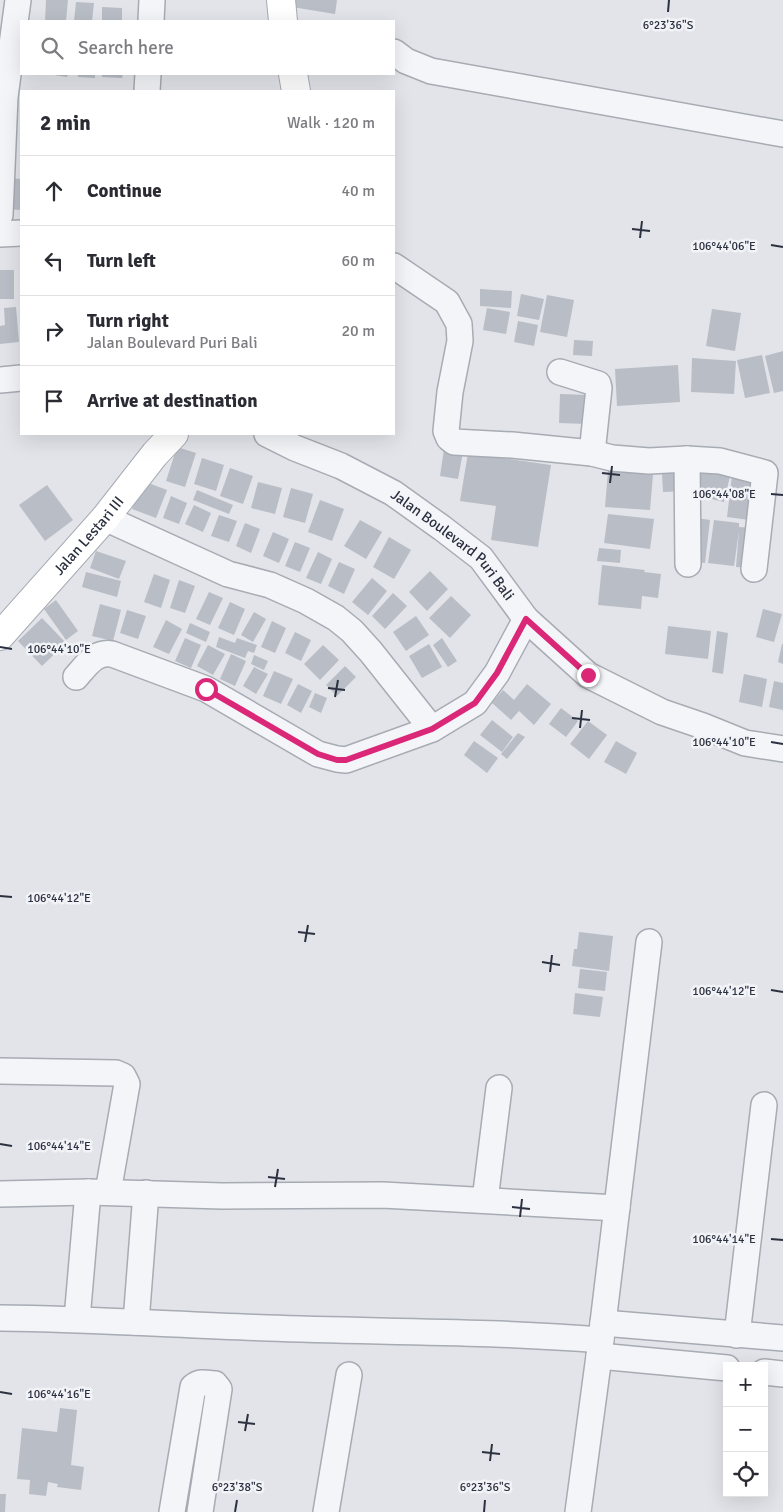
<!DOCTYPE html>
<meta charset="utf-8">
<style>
:root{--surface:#fff;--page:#f2f2f3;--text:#2b2b33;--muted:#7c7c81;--line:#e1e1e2}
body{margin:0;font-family:Signika,sans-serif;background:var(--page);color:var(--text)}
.controls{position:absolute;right:15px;bottom:15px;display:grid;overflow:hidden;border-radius:0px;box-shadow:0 5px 20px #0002}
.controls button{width:45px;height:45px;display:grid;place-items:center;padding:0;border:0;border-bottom:1px solid var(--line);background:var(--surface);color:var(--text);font:25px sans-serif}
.stop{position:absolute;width:15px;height:15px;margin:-11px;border:4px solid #db2777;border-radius:50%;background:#fff}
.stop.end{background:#db2777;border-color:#fff;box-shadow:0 1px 5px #0008}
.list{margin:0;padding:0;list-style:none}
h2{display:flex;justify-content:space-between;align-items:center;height:65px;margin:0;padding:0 20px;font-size:21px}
h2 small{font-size:16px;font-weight:400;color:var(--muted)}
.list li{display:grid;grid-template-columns:32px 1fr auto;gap:15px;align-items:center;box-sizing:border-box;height:70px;padding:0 20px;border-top:1px solid var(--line)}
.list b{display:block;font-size:19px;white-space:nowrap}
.list p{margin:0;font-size:16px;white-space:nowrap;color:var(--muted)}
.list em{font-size:16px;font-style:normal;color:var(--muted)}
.icon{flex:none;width:28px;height:28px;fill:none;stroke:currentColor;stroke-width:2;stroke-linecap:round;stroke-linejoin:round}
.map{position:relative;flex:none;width:783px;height:1512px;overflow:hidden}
.search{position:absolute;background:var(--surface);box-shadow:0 5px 20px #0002;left:20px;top:20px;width:375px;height:55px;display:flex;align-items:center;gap:12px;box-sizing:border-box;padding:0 18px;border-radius:0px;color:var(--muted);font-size:19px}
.panel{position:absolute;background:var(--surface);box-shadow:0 5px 20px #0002;left:20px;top:90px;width:375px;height:345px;border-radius:0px}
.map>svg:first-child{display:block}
</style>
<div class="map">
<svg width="783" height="1512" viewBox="0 0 783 1512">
<rect width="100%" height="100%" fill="#e2e4e9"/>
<g fill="#b9bdc6">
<path d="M46,0H68L66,21H45Z"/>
<path d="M294,0H337L335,14L292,7Z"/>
<path d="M76,2L94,3L92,21H74Z"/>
<path d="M102,7L122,8V21H102Z"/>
<path d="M48,74H68L67,77Z"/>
<path d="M78,74H95V78L78,77Z"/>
<path d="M102,74H123L122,78L102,77Z"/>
<path d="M6,178L21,179V210L4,209Z"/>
<rect x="0" y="270" width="14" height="29"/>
<path d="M480,289L512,291L511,308L480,306Z"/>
<path d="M521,294L544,299L539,320L517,316Z"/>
<path d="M547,295L574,300L567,337L540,332Z"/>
<path d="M16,307L19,342L0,344V326L5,325L4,308Z"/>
<path d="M487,308L510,312L506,334L483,330Z"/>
<path d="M712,309L741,313L735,351L706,346Z"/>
<path d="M518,321L538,325L534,346L514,342Z"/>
<path d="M574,340L593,341L592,356L573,355Z"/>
<path d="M783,351V391L774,393L765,356Z"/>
<path d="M762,355L770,393L745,398L737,360Z"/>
<path d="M692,358L736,361L734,394L691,392Z"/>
<path d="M678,365L680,402L617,406L615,369Z"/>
<path d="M560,394L589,395L587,424L559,423Z"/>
<path d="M177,447L196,453L185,487L166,481Z"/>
<path d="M444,449L463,452L458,479L440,476Z"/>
<path d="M468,453L551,465L538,547L491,540L496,506L460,501Z"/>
<path d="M202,458L224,465L216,491L194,484Z"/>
<path d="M230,468L253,476L243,504L220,496Z"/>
<path d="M700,468L730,476L724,502L694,495Z"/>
<path d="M608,471L653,475L650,510L605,507Z"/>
<path d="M683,473L685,491L663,492L662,474Z"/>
<path d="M732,476L762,480L757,521L727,517Z"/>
<path d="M143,481L167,490L156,518L132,509Z"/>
<path d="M258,482L282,488L275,514L251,508Z"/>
<path d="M47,485L73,520L45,541L19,505Z"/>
<path d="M291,488L313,494L305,523L283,517Z"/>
<path d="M197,490L233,505L229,514L193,500Z"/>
<path d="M171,496L187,503L179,524L163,518Z"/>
<path d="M320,500L344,509L332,541L308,532Z"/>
<path d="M194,505L211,513L203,532L185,524Z"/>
<path d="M608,514L654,519L650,549L604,543Z"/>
<path d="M219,515L237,521L229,542L211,536Z"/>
<path d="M697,518L710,520L705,563L692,562Z"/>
<path d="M360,520L382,532L366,559L344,546Z"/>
<path d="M714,520L739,523V527L756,528L753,568L736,567L739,531L734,566L708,563Z"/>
<path d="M245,523L260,529L251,553L236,546Z"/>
<path d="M273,532L289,539L279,563L263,556Z"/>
<path d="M389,537L411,550L394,579L373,567Z"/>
<path d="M295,542L310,548L300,572L285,566Z"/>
<path d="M599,548L621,550L620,563L597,561Z"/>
<path d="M96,551L126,561L119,579L90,568Z"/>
<path d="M318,552L332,559L321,584L306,578Z"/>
<path d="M339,562L355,569L344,594L328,586Z"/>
<path d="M602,565L645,570L644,572L661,574L658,598L642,596L641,609L598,605Z"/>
<path d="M430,571L448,589L427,611L409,592Z"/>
<path d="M86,572L121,581L117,597L82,587Z"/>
<path d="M154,574L170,580L161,608L144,602Z"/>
<path d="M372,578L387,591L368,615L352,602Z"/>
<path d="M179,580L195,586L185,613L170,608Z"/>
<path d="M209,592L223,598L210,625L196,619Z"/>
<path d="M393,593L407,606L385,629L372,616Z"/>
<path d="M451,596L471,615L450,638L429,618Z"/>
<path d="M56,600L78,631L66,640L44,609Z"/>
<path d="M230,602L245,609L234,635L218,628Z"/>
<path d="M100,604L121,610L113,641L92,636Z"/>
<path d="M763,609L782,614L774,642L756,637Z"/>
<path d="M127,610L146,616L138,639L120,633Z"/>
<path d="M254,612L266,619L253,642L241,635Z"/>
<path d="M416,616L429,635L406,651L393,632Z"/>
<path d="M42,618L66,643L42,666L18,641Z"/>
<path d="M166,620L182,629L169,654L153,647Z"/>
<path d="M272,621L286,628L275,653L261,647Z"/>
<path d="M190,623L210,632L206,642L186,633Z"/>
<path d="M668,626L711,631L708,659L665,654Z"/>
<path d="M717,631L728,633L723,674L712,672Z"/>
<path d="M295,632L311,640L301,661L285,653Z"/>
<path d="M219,637L235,643L237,638L257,645L254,653L248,651L245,658L216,647Z"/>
<path d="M185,638L201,645L191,668L175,661Z"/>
<path d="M442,638L457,661L448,667L433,645Z"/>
<path d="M429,644L442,667L422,678L409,656Z"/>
<path d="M782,644H783V664L778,662Z"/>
<path d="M208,645L225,654L213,675L197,666Z"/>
<path d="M323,645L339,660L320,680L304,664Z"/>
<path d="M231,654L246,661L235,686L220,679Z"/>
<path d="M254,655L268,661L264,670L251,664Z"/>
<path d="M345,666L356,677L337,696L326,685Z"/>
<path d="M254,667L268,674L256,694L243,686Z"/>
<path d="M274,671L293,679L281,704L263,696Z"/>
<path d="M744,674L767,679L762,707L739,702Z"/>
<path d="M774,681L783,683V710L769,707Z"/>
<path d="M298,684L312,691L301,713L287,705Z"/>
<path d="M527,684L551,704L534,725L519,711L511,720L492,703L503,690L514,700Z"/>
<path d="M315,693L327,698L321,713L309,707Z"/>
<path d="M561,708L578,721L566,737L549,724Z"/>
<path d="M492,720L513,737L502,752L480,735Z"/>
<path d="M588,721L607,735L589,759L570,744Z"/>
<path d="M518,733L525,737L507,759L501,754Z"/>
<path d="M474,741L498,758L487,773L464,755Z"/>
<path d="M616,741L637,753L626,774L604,762Z"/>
<path d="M579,932L613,936L609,971L572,966L574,949H577Z"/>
<path d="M580,969L607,972L605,991L578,988Z"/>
<path d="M575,993L603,997L600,1017L573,1014Z"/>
<path d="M60,1408L77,1410L71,1465L84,1467L81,1490L57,1487L58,1484L48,1482L46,1496L29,1494L30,1480L17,1479L22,1428L57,1432Z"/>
<path d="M0,1494H6L5,1512H0Z"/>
</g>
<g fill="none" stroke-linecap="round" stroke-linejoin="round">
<g stroke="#a7abb3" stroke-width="28">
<g id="street">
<path d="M151,21L152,0"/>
<path d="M394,52L406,61L431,71L783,134"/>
<path d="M147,91L148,74"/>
<path d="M0,215L5,97L18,0"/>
<path d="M0,234L21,233"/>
<path d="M394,266L447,302L459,324L460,341L450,392L446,431L449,438L454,442L512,445L592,453L612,458L649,461L687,459L720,461L765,473L754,569"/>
<path d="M560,372L598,384L599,388L592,453"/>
<path d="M0,380L21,378"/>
<path id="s1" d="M267,434L295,448L341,466L393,493L442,528L481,558L526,619L588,675L662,712L703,726L745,743L783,749"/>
<path d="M687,459L688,564"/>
<path d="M105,518L228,574L270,585L306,601L336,618L352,631L371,652L432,729"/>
<path d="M76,677C86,666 95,651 112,654L206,689L318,754L337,759L346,760L432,729L475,703L497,673L526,619"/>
<path d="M0,1071L116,1073L123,1076L127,1084L108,1192"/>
<path d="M0,1194L88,1192L222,1196L383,1195L617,1208"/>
<path d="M485,1200L499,1088"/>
<path d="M0,1318C90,1319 179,1325 268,1328C379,1332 490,1331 601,1340"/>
<path d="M77,1319L88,1192"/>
<path d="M136,1322L146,1193"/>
<path d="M603,1323L783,1338"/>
<path d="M737,1335L764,1105"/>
<path d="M599,1356L727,1368"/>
<path d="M764,1372L783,1374"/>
<path d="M172,1512L193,1387C200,1381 206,1383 215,1384L219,1389L200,1512"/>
<path d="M326,1512L349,1375"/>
<path d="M578,1512L599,1356L649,942"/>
</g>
</g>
<g stroke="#a7abb3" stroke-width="30">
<g id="secondary">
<path d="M281,0L283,21"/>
<path d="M293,74L296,91"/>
<path id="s2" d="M0,636L105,518L155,454L174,434"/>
</g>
</g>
<use href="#street" stroke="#f4f5f8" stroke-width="25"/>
<use href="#secondary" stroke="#fff" stroke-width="28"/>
</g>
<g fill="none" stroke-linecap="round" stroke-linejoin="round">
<path stroke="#db2777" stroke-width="6" d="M206,689L318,754L337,760H346L432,729L475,703L497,673L526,619L588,675"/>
</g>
<path fill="none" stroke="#2b3140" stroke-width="2" d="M668,12L669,0M632,229L650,231M640,238L642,221M771,245L783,247M602,473L620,475M610,483L612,466M771,494L783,495M0,647L12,649M328,688L345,690M335,697L338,680M572,718L590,720M580,728L582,710M771,742L783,744M0,896L12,897M298,932L315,934M305,942L308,925M542,962L560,965M550,972L552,955M771,990L783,992M0,1144L12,1146M268,1177L285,1179M275,1187L278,1169M512,1207L530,1209M520,1217L522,1199M771,1239L783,1240M0,1392L12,1394M238,1422L255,1424M245,1431L248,1414M482,1452L500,1454M490,1461L492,1444M235,1512L237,1500M484,1512L485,1500"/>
<g text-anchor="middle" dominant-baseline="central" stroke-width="5" stroke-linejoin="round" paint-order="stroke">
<g font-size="15" fill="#2b3140" stroke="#f1f3f7">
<text stroke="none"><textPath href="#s2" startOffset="134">Jalan Lestari III</textPath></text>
<text stroke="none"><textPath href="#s1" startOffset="219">Jalan Boulevard Puri Bali</textPath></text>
</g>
</g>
<g font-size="12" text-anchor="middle" fill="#2b3140" stroke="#f1f3f7" stroke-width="5" stroke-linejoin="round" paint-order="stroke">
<text x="668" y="29">6°23'36"S</text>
<text x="724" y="250">106°44'06"E</text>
<text x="724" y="498">106°44'08"E</text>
<text x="59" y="653">106°44'10"E</text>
<text x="724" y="746">106°44'10"E</text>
<text x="59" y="902">106°44'12"E</text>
<text x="724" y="995">106°44'12"E</text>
<text x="59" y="1150">106°44'14"E</text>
<text x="724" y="1243">106°44'14"E</text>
<text x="59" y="1398">106°44'16"E</text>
<text x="237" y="1491">6°23'38"S</text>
<text x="485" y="1491">6°23'36"S</text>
</g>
</svg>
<div class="controls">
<button>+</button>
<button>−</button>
<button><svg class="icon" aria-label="locate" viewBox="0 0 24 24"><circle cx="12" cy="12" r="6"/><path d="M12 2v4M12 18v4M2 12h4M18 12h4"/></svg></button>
</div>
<div class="stop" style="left:206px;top:689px"></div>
<div class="stop end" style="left:588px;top:675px"></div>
<div class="search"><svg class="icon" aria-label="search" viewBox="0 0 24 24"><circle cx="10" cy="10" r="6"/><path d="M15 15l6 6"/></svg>Search here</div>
<section class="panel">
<h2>2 min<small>Walk · 120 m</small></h2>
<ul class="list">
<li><svg class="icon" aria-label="ahead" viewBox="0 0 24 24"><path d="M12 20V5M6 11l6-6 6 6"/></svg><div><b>Continue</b></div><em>40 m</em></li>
<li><svg class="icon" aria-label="left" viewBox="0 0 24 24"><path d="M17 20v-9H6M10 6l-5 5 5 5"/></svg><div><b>Turn left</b></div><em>60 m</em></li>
<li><svg class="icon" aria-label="right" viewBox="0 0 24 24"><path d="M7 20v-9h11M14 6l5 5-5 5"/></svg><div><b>Turn right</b><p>Jalan Boulevard Puri Bali</p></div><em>20 m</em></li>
<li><svg class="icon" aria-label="arrive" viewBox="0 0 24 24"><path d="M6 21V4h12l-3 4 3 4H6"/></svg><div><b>Arrive at destination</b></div></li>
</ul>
</section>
</div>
